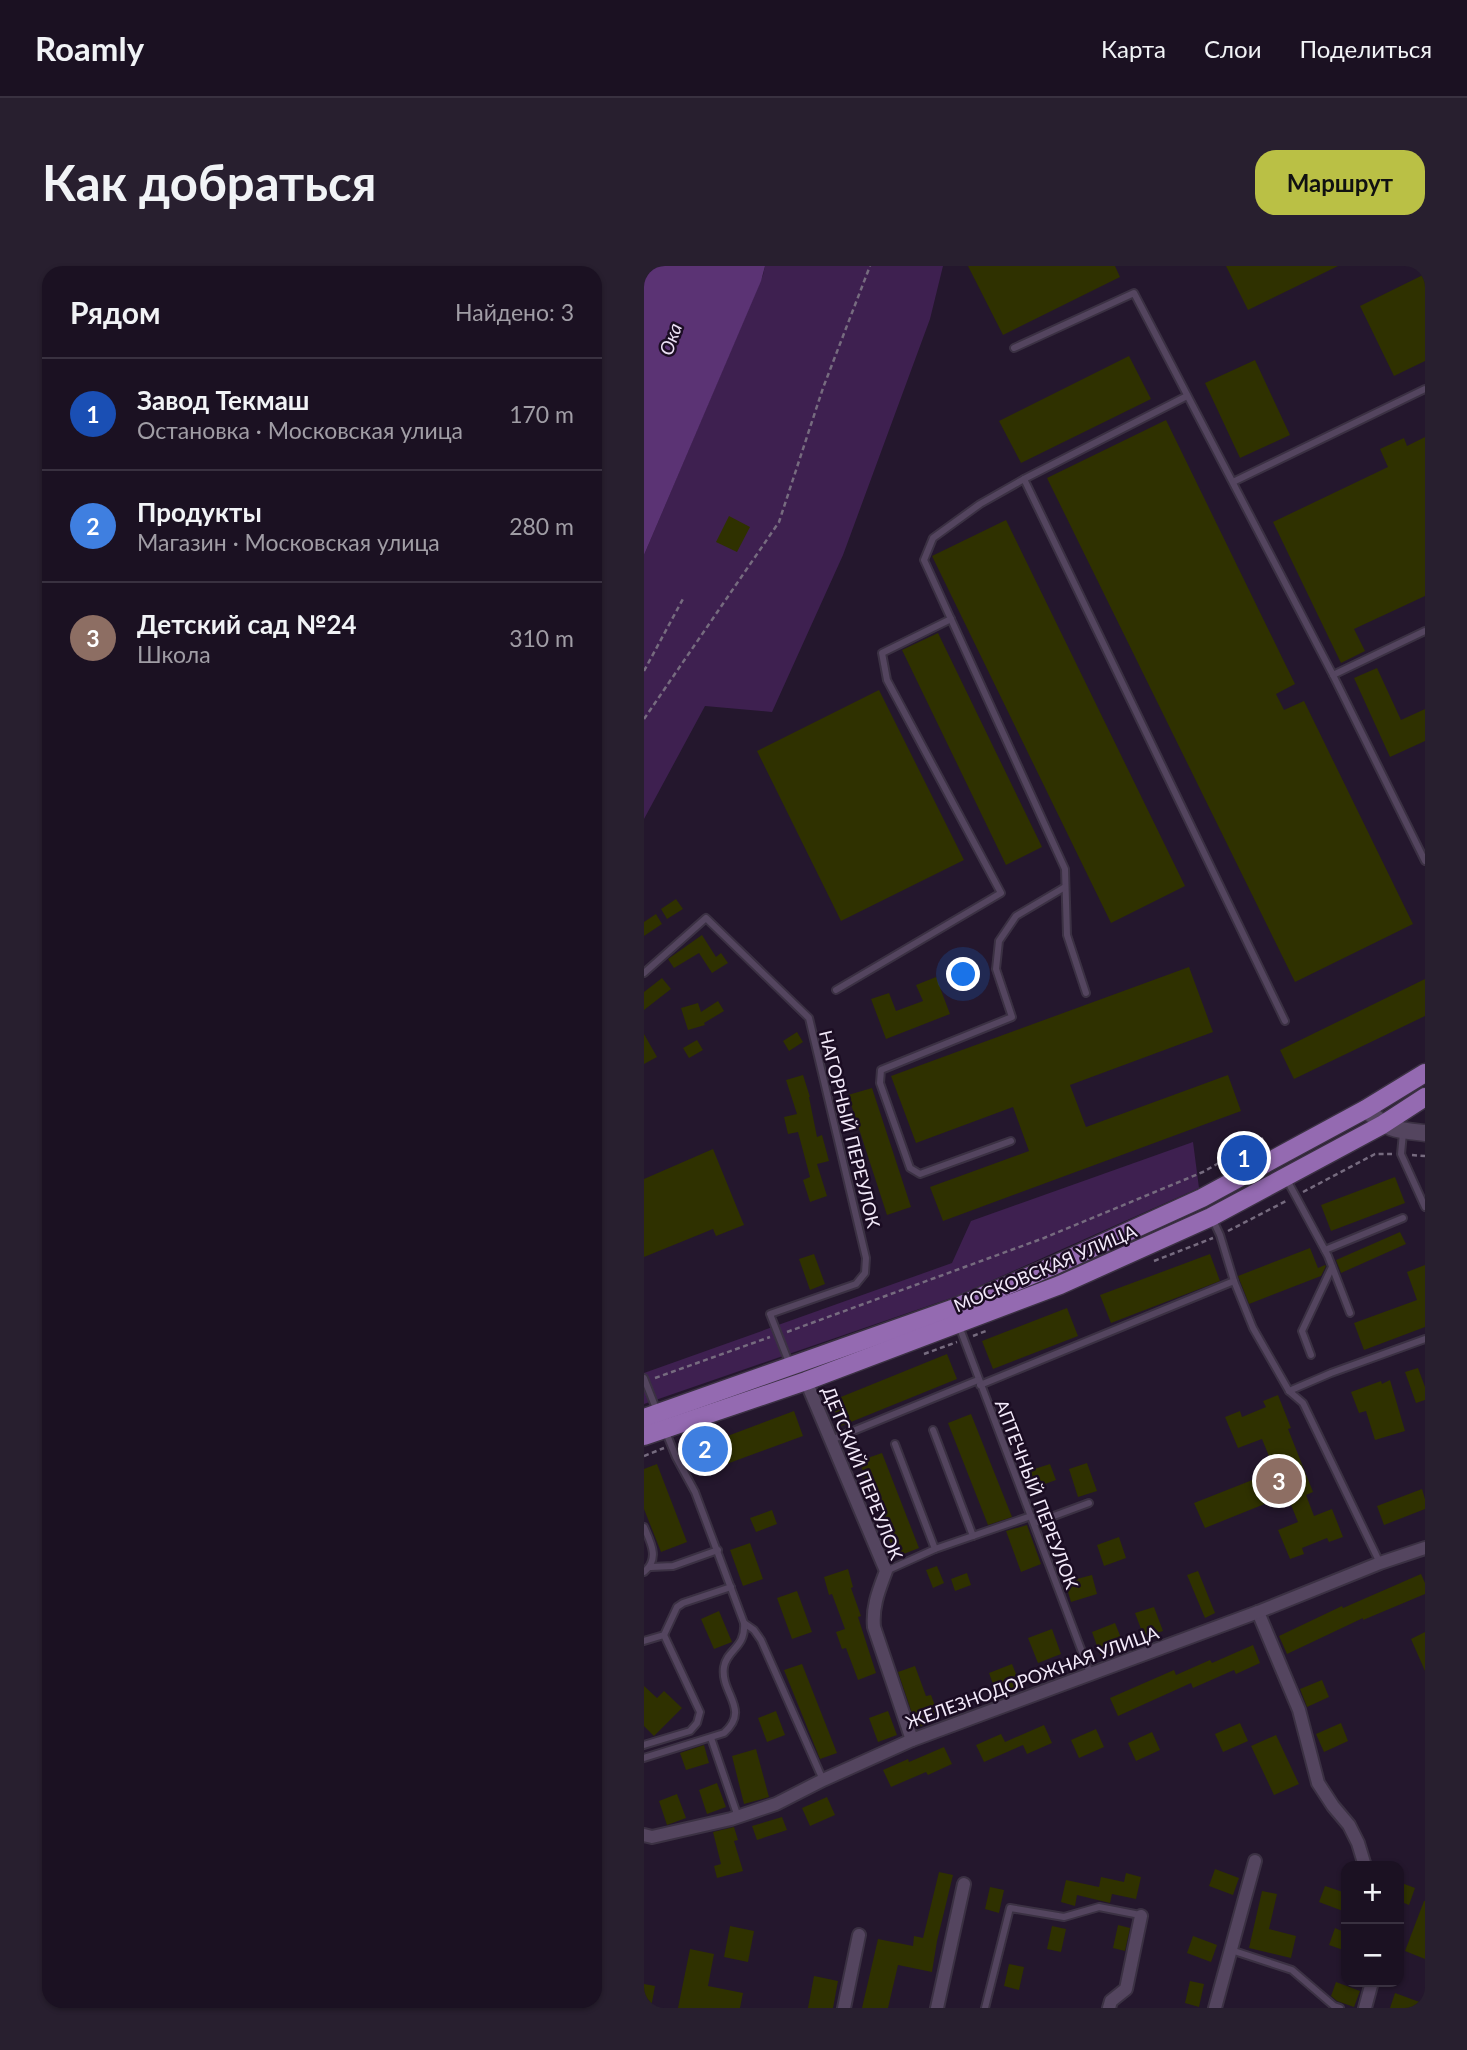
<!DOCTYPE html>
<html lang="ru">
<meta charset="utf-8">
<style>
:root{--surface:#1b1122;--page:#281f2f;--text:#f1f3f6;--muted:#a09da5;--line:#393140;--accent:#bac045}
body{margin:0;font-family:Lato,sans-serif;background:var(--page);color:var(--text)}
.controls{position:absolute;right:21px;bottom:21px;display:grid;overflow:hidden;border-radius:14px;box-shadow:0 2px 5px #0004}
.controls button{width:63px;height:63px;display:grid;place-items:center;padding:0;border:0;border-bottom:2px solid var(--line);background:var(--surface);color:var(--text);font:35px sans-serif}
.you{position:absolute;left:320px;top:709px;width:24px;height:24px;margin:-18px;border:5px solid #fff;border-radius:50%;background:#1a73e8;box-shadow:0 0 0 10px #1a73e833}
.badge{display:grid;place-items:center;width:46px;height:46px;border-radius:50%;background:var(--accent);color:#fff;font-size:23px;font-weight:700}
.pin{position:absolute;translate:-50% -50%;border:4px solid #fff;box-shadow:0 2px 7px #0006}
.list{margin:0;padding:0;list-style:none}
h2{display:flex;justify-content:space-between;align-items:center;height:91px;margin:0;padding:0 28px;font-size:30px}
h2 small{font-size:23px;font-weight:400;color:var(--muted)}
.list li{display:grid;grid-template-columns:46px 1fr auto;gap:21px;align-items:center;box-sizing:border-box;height:112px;padding:0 28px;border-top:2px solid var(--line)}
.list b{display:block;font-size:26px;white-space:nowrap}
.list p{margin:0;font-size:23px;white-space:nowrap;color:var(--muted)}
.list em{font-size:23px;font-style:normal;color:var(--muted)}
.map{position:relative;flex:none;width:781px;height:1742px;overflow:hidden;border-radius:21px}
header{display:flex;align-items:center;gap:42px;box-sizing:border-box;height:98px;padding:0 35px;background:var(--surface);border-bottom:2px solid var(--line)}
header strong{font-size:33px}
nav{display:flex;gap:38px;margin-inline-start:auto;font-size:24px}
.intro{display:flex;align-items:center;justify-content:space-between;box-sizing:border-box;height:168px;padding:0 42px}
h1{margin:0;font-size:49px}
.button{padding:18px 32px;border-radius:21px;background:var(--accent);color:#111;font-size:24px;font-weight:700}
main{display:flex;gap:42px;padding:0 42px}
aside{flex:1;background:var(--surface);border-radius:21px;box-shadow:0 2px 5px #0004}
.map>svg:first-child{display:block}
</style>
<header>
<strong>Roamly</strong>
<nav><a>Карта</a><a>Слои</a><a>Поделиться</a></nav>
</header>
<div class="intro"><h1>Как добраться</h1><a class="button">Маршрут</a></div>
<main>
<aside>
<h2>Рядом<small>Найдено: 3</small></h2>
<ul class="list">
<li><span class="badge" style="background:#1a4fb4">1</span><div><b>Завод Текмаш</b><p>Остановка · Московская улица</p></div><em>170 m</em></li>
<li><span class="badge" style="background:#3f7fe0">2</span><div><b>Продукты</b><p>Магазин · Московская улица</p></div><em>280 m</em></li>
<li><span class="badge" style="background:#8d6e63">3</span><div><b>Детский сад №24</b><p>Школа</p></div><em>310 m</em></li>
</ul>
</aside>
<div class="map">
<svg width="781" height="1742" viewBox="0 0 781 1742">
<rect width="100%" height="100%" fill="#24172d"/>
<g fill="#3e2050">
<path d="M121,0H299L286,53L199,289L128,446L61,440L0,553V289L119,9Z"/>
<path d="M549,876L555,922L313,1030L0,1138V1107L308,997L327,955Z"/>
</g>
<path fill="#5b3374" d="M0,0H121L117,15L0,289Z"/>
<g fill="#2f3100">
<path d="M324,0H471L476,11L359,69Z"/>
<path d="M582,0H694L604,44Z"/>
<path d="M781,8V95L750,110L716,40Z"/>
<path d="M485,90L507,133L377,197L355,155Z"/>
<path d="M611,94L646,169L596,192L561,117Z"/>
<path d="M522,154L651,418L632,428L640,444L660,435L769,658L651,716L403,212Z"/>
<path d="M781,171V330L710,363L721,385L697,397L629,256L744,201L736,183L760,172L763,180Z"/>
<path d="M85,250L106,261L93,286L72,276Z"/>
<path d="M362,254L541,620L467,657L288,290Z"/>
<path d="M294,367L398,581L362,599L258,384Z"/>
<path d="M733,402L757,454L781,443V475L746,491L710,412Z"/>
<path d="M235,424L320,594L197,655L113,485Z"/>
<path d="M32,633L39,643L23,653L17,643Z"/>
<path d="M12,648L18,658L0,670V656Z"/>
<path d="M58,669L72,691L77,687L84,697L68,707L55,687L30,702L24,693Z"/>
<path d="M545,701L569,766L426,819L442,861L584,809L597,845L299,955L286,921L385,885L369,841L272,877L247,810Z"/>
<path d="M292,711L306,748L242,773L227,733L245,727L252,745L279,735L272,719Z"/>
<path d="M18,712L27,723L0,744V726Z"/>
<path d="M781,713V750L650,813L636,784Z"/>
<path d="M74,735L80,745L60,757L61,759L44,764L37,742L54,737L57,746Z"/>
<path d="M153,766L159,776L145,785L139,775Z"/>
<path d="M0,768L13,791L0,798Z"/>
<path d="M53,774L59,784L45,792L39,782Z"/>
<path d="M159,809L166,831H165L173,871L178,869L185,895L173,898L183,930L166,936L159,914L166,911L154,866L144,868L140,851L153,848L142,814Z"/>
<path d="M228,822L267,941L243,949L204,829Z"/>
<path d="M69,883L100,959L72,970L69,963L0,991V913Z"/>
<path d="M751,911L761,937L687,965L677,939Z"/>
<path d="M756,966L762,978L697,1007L692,994Z"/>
<path d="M666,982L674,1002L681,999L682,1000L677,1010L605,1038L594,1010Z"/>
<path d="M170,988L181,1018L166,1024L155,993Z"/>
<path d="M566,988L576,1015L467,1057L456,1029Z"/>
<path d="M781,999V1061L720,1084L710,1057L773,1034L763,1006Z"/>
<path d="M423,1042L434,1070L349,1103L338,1075Z"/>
<path d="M303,1088L313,1113L197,1160L187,1135Z"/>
<path d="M774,1102L781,1121V1134L772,1137L761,1106Z"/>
<path d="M746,1114L761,1165L731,1174L722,1145L715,1147L707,1126L737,1115L738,1118Z"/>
<path d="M634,1129L647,1162L644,1163L669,1226L662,1229L670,1250L688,1243L699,1271L685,1276L683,1272L658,1282L660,1288L646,1293L634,1264L654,1256L643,1229L561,1262L550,1237L631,1205L618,1173L594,1182L581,1151L596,1145L598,1151L622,1141L619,1135Z"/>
<path d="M150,1145L159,1170L58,1207L49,1183Z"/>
<path d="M327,1148L368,1251L344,1259L304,1157Z"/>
<path d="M238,1187L275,1282L252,1291L215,1195Z"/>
<path d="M443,1197L453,1225L434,1231L425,1203Z"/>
<path d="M13,1198L43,1276L17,1286L0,1243V1203Z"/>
<path d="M406,1198L412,1214L387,1223L381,1206Z"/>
<path d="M778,1223L781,1233V1243L740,1259L733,1240Z"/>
<path d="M128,1244L133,1258L112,1266L106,1252Z"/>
<path d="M383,1259L397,1298L377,1306L362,1265Z"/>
<path d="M475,1271L482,1292L460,1300L453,1279Z"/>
<path d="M106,1277L119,1313L99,1320L86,1284Z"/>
<path d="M293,1300L300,1317L289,1322L282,1304Z"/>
<path d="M204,1303L209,1321L207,1322L217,1350L214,1351L232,1407L214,1414L202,1382L198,1383L192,1366L201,1363L188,1328L185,1329L180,1311Z"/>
<path d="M554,1305L571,1347L561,1352L543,1309Z"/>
<path d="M323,1307L327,1319L311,1325L307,1313Z"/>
<path d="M777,1308L781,1317V1328L719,1354V1352L643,1388L635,1370L698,1340L699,1342Z"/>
<path d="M448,1309L453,1328L427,1336L421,1316Z"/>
<path d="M153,1325L168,1366L148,1373L133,1332Z"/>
<path d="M510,1341L519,1365L500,1371L491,1347Z"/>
<path d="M75,1345L88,1376L70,1383L57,1353Z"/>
<path d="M471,1357L481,1382L457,1391L448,1366Z"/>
<path d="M408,1363L417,1388L394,1397L384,1372Z"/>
<path d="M781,1366V1405L767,1373Z"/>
<path d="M609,1379L616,1397L592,1408L590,1404L549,1422L547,1417L474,1450L466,1432L530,1404L532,1409L566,1394L568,1397Z"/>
<path d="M158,1398L193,1487L176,1493L140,1404Z"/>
<path d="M368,1398L378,1423L354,1432L345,1407Z"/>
<path d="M271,1400L282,1430L287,1429L296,1453L273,1462L254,1406Z"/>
<path d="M678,1414L685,1431L663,1441L656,1423Z"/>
<path d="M0,1420L13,1432L20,1425L38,1442L10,1470L0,1460Z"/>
<path d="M132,1445L141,1469L123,1476L114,1452Z"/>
<path d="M244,1445L253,1469L234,1476L225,1452Z"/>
<path d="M596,1457L604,1475L579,1486L571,1468Z"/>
<path d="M697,1457L704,1475L680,1486L672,1468Z"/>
<path d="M400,1459L408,1477L383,1488L379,1479L340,1496L332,1479L357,1468L361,1476Z"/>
<path d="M452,1463L460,1481L435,1492L427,1474Z"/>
<path d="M508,1466L516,1484L492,1495L484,1477Z"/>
<path d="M632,1469L655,1518L630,1529L607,1480Z"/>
<path d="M60,1479L65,1497L42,1504L36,1487Z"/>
<path d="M300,1481L308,1498L284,1509L282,1506L247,1521L239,1504L264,1493L265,1496Z"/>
<path d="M112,1483L125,1531L100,1538L88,1490Z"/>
<path d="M73,1517L82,1541L63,1548L55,1524Z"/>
<path d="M33,1528L42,1552L23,1559L15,1535Z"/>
<path d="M183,1531L191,1549L166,1560L158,1542Z"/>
<path d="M138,1551L143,1564L113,1574L108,1560Z"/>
<path d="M90,1561L94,1574L90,1575L99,1605L73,1612L70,1600L77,1598L69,1566Z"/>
<path d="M571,1603L595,1612L589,1629L565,1620Z"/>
<path d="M295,1606L309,1609L293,1675L288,1706L254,1699L244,1742H218L234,1673L269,1680L270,1670L279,1672Z"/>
<path d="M482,1607L497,1611L492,1633L468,1628L466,1637L433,1629L431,1640L417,1636L422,1614L455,1621L457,1611L480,1616Z"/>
<path d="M755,1616L771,1622L765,1639L755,1635Z"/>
<path d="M681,1620L702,1627V1636L699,1645L675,1636Z"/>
<path d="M346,1621L360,1624L355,1647L341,1643Z"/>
<path d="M618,1625L633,1628L625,1663L652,1670L647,1692L605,1682Z"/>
<path d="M780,1635H781V1693L761,1685Z"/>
<path d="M474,1659L486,1662L481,1685L469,1682Z"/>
<path d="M86,1660L110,1665L104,1696L80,1691Z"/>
<path d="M408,1660L422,1663L417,1686L403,1683Z"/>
<path d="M691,1662L702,1667V1685L685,1679Z"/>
<path d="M549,1670L573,1679L567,1696L543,1687Z"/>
<path d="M46,1683L70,1688L64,1720L99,1727L96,1742H34Z"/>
<path d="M365,1698L380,1701L375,1724L360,1720Z"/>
<path d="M170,1710L194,1715L189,1742H164Z"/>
<path d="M546,1715L560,1718L555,1741L541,1737Z"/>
<path d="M692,1716L716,1725L710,1741L693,1735L687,1730Z"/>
<path d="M0,1718L11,1720L7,1742H0Z"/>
<path d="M751,1727L781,1738V1742H746Z"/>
</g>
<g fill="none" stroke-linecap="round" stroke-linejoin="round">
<g stroke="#3b3143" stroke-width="10">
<g id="service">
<path d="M370,82L490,27L689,409L781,365"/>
<path d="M543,130L380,213L641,755"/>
<path d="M380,213L336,238L289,272L280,294L421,603L423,669L442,727"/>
<path d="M589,216L781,123"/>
<path d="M689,409L781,595"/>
<path d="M0,707L62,652L165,752L222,992L221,1007L212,1018L126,1048L146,1099"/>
<path d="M192,724L357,627L243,414L238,387L307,353"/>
<path d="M759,867L757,888L781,941"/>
<path d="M367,875L276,908L266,902L236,817L237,804L368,751L352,703L355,675L372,650L421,621"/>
<path d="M643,914L684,990L706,1047"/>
<path d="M568,952L576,969L590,1015L609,1062L645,1125L659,1137L736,1297"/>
<path d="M681,984L759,952"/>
<path d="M315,1060L446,1407"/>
<path d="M667,1089L658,1065L688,1001"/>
<path d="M0,1112L13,1145"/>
<path d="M336,1119L590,1015"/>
<path d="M645,1125L687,1107L781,1073"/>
<path d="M21,1164L32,1191L51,1226L100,1357L110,1364L117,1374L179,1514"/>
<path d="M289,1164L329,1270"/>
<path d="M187,1174L334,1114"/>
<path d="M251,1178L291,1283"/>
<path d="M391,1257L445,1237"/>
<path d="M0,1261C7,1277 16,1293 0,1306"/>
<path d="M7,1301L29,1300L74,1284"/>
<path d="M242,1305L291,1283L387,1250"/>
<path d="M0,1375L20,1369L33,1341L39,1337L87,1321"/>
<path d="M67,1472L94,1551"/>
<path d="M0,1479L46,1465L53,1457L56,1446L20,1369"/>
<path d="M0,1492L80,1467C107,1443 76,1427 80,1401C83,1383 102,1382 100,1357"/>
<path d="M587,1684L648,1704L690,1740L696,1742"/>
<path d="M341,1742L366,1642L420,1651L455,1641L496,1649"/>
</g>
</g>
<g stroke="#3b3143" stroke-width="16">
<g id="minor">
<path d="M162,1115L242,1305C235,1324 228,1340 230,1361L268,1474"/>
<path d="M614,1346L655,1444L674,1517L689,1540L705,1559L714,1577L721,1600"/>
<path d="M0,1569L8,1571L87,1553L132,1538L179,1514L268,1474L614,1346L736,1297L781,1282"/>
<path d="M200,1742L215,1669"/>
<path d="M293,1742L320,1618"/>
<path d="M465,1742L467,1735L482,1723L497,1650"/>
<path d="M571,1742L611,1595"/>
<path d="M721,1742L728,1716"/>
</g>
</g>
<g stroke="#3b3143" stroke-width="19">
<path id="secondary" d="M722,843C743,864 751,864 781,867"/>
</g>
<g stroke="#3b3143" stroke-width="21">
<g id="primary">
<path d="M0,1152L308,1043L409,1000L558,932L722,843L781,807"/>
<path d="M0,1170L162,1115L416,1019L567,951L738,859L781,831"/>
</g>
</g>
<g stroke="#766b7f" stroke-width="2.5" stroke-dasharray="5 3.5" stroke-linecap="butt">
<path d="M0,405L40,331"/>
<path d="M0,453L135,256L179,122L226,0"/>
<path d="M768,889L781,890"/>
<path d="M659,926L731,888H748"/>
<path d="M584,965L644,934"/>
<path d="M510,995L569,972"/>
<path d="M143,1066L400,972L559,906L619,872"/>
<path d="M329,1070L342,1065"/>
<path d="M280,1088L313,1076"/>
<path d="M11,1112L126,1071"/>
<path d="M36,1176L76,1162"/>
<path d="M0,1190L20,1182"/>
</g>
<use href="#service" stroke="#54455f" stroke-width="6"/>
<use href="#minor" stroke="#54455f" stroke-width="12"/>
<use href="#secondary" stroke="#54455f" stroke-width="16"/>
<use href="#primary" stroke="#946ab1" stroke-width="18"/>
</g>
<g text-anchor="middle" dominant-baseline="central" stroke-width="5" stroke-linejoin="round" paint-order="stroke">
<g font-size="18" fill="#f3eafa" stroke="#1b0d23">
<text transform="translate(206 863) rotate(76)">НАГОРНЫЙ ПЕРЕУЛОК</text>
<text transform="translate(401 1002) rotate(-23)">МОСКОВСКАЯ УЛИЦА</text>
<text transform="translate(219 1207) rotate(68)">ДЕТСКИЙ ПЕРЕУЛОК</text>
<text transform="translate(393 1228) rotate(69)">АПТЕЧНЫЙ ПЕРЕУЛОК</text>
<text transform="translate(388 1411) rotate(-20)">ЖЕЛЕЗНОДОРОЖНАЯ УЛИЦА</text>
</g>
<g font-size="19" font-style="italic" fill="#eadff3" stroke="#1b0d23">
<text transform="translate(26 73) rotate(-71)">Ока</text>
</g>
</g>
</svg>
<div class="controls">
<button>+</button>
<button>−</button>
</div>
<div class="you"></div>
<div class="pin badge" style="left:600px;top:892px;background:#1a4fb4">1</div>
<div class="pin badge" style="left:61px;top:1183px;background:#3f7fe0">2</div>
<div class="pin badge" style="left:635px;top:1215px;background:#8d6e63">3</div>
</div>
</main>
